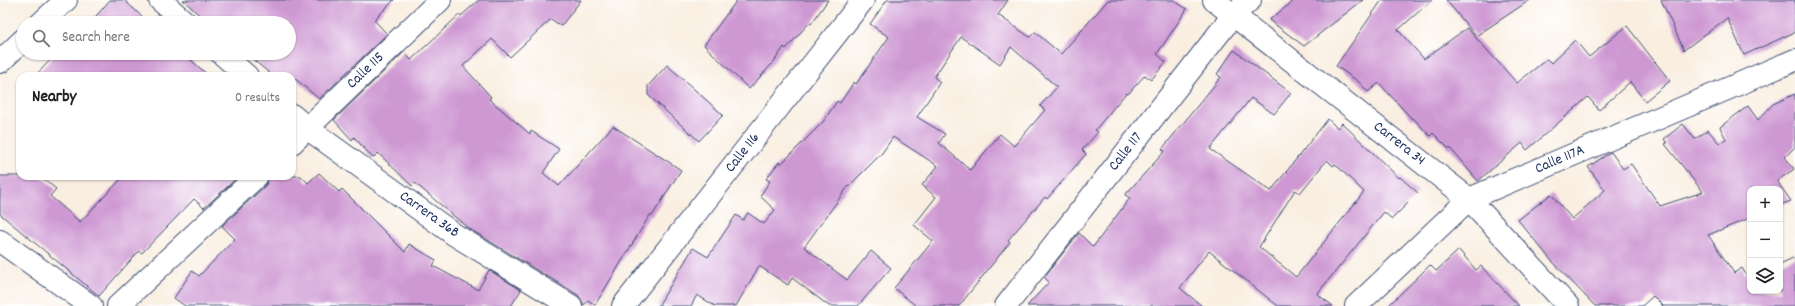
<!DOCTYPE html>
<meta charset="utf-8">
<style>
:root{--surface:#fff;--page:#f6f6f6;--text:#222;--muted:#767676;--line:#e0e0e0}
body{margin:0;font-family:Dekko,sans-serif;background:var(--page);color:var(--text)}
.controls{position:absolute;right:12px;bottom:12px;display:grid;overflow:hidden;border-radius:8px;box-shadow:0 1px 3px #0004}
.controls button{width:36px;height:36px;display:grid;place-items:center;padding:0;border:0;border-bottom:1px solid var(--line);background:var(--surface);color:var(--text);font:20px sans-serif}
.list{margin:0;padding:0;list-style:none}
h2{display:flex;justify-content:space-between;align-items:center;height:52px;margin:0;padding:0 16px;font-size:17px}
h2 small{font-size:13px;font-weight:400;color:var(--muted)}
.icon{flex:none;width:22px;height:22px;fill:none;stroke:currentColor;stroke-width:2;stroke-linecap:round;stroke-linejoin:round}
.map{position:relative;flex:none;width:1795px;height:306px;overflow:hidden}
.search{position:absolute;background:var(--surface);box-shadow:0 1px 3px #0004;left:16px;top:16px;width:280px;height:44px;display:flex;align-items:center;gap:10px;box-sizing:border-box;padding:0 14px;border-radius:22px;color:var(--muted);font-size:15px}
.panel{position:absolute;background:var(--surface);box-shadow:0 1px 3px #0004;left:16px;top:72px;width:280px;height:108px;border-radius:12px}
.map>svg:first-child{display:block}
</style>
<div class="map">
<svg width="1795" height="306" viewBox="0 0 1795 306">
<rect width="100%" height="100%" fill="#fff"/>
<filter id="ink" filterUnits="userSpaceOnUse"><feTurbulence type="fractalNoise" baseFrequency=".025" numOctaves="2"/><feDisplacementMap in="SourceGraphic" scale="8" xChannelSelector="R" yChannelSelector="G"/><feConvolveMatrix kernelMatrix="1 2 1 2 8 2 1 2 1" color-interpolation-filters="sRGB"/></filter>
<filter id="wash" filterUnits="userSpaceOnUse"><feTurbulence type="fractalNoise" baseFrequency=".012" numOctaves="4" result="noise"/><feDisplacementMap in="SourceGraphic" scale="16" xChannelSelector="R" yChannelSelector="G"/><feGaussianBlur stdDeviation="0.9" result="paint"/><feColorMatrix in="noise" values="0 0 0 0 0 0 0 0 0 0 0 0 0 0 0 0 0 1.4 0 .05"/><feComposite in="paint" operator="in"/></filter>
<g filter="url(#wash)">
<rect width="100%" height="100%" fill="#f9eee0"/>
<g id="blocks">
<g fill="#ce98d3" fill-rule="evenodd">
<path d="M110,0H124L147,21L145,23H90Z"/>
<path d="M183,0H394L374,20L387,34L319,99L292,76H273L245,53H289V23H208Z"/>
<path d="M479,0H581L561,26L551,19L510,57L492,39L463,66L491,97L489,99L530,134L531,131L559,149L543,173L559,186L613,126L681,170L652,216L650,215L595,305L588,300L584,305L578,295L468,228L415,183L412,186L378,153L373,158L354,137L352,140L334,120L404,52L411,60L460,14L461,16Z"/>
<path d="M737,0H828L811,24L809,23L786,49L784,47L773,63L749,89L704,45Z"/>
<path d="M887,0H1008L998,15L1030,37L1035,32L1061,54L1108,0H1173L1187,9L1157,54L1166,62L1151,80L1145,75L1128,94L1126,93L1095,130L1098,132L1082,150L1086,154L1047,199L1045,197L1008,240L1010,242L959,306H916L894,288L933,241L914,225L936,197L922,185L938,166L893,137L882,153L847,188L804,247L847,280L871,251L891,268L858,306H829L792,278L788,285L759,266L736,306H715L697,295L691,306H658L693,248L708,257L736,215L743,220L748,213L764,224L775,210L760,196L770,181L766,179L779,162L781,164L823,122L837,101L840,103L854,82L856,84L889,37L870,24ZM961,37L1000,64L1011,47L1057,87L1040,106L1045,110L1014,146L1000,134L970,170L939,143L945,134L917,117L940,82L934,77Z"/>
<path d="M1295,0H1363L1304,46L1269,20Z"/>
<path d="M1382,0H1432L1398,30L1424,59L1467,28L1517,83L1547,59L1551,63L1575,40L1589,57L1627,26L1670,81L1645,101L1630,82L1599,110L1588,97L1527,150L1522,143L1478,181L1450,148L1449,149L1433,133L1430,136L1413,118L1412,119L1379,83L1368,92L1359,82L1336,66Z"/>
<path d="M1446,0H1530L1476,36Z"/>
<path d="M1661,0H1795V32L1744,55L1727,18L1684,50Z"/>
<path d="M1234,50L1291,93L1274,114L1251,98L1210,149L1271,191L1328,119L1337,128L1342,123L1399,178L1400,177L1418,193L1392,219L1384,212L1317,294L1333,306H1278L1209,251L1180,288L1202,306H1027L1049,282L1044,277L1079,233L1093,247L1130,198L1125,195L1165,151L1162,149L1221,77L1217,74ZM1327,160L1333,166L1335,164L1364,192L1296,277L1259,247L1295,190L1300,193Z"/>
<path d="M57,53H183L209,76H35Z"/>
<path d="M667,65L723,115L699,141L648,95V86Z"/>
<path d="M1795,94V147L1785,157L1794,169L1777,181L1791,201L1780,205V189H1750V218L1708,235L1734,273L1742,268L1748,278H1750V291H1780V264L1795,257V306H1663L1653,296L1642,306H1595L1551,260L1518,220L1551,194L1572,219L1605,190L1588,167L1611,152L1623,169L1631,164L1660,206L1703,192L1665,144L1667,143L1664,139L1683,124L1695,139L1708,130L1719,143L1726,139L1720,127L1748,106L1758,120L1773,104Z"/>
<path d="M319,173L339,192L342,189L405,252L409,244L436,260L433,266L478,290L489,270L521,290L511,306H185L174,298L192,271L199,276L235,239L222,226L266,185L269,176H301L308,183Z"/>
<path d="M0,176H40L56,189L50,196L80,222L124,176H239L204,208L194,199L142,253L139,251L99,296L0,214Z"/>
<path d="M1459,250L1476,270L1481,266L1519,306H1388L1430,265L1436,271Z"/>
</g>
</g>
</g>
<g filter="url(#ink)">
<use href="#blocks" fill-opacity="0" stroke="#3c4c72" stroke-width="1"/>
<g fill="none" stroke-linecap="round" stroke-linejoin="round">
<g stroke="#3c4c72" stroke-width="24">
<g id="minor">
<path d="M160,0L186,23"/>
<path d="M1214,0L1469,199L1568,306"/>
<path d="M41,23L66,0"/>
<path d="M221,53L247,76"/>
<path d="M0,62L23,40"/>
<path d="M292,115L307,128L455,235L571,306"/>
<path d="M292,143L440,0"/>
<path d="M0,241L91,306"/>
<path d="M118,306L257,176"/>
<path d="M623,306L863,0"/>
<path d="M1006,306L1234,14L1250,0"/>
<path d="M1356,306L1469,199L1795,60"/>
</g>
</g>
<use href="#minor" stroke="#fff" stroke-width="22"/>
</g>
</g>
<g text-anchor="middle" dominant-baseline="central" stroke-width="3" stroke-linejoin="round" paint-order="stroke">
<g font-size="15" fill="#1b2f5e" stroke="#fff">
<text transform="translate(366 71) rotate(-44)">Calle 115</text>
<text transform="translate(1399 144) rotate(38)">Carrera 34</text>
<text transform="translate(1126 152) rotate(-52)">Calle 117</text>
<text transform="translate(743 153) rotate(-52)">Calle 116</text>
<text transform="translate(1560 160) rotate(-23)">Calle 117A</text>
<text transform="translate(429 215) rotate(35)">Carrera 36B</text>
</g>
</g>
</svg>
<div class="controls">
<button>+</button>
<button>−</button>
<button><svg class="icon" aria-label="layers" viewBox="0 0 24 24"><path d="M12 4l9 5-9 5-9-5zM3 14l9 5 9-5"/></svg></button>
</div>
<div class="search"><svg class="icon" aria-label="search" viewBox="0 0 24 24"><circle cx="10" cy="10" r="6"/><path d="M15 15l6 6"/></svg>Search here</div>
<section class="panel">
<h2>Nearby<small>0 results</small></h2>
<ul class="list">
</ul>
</section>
</div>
